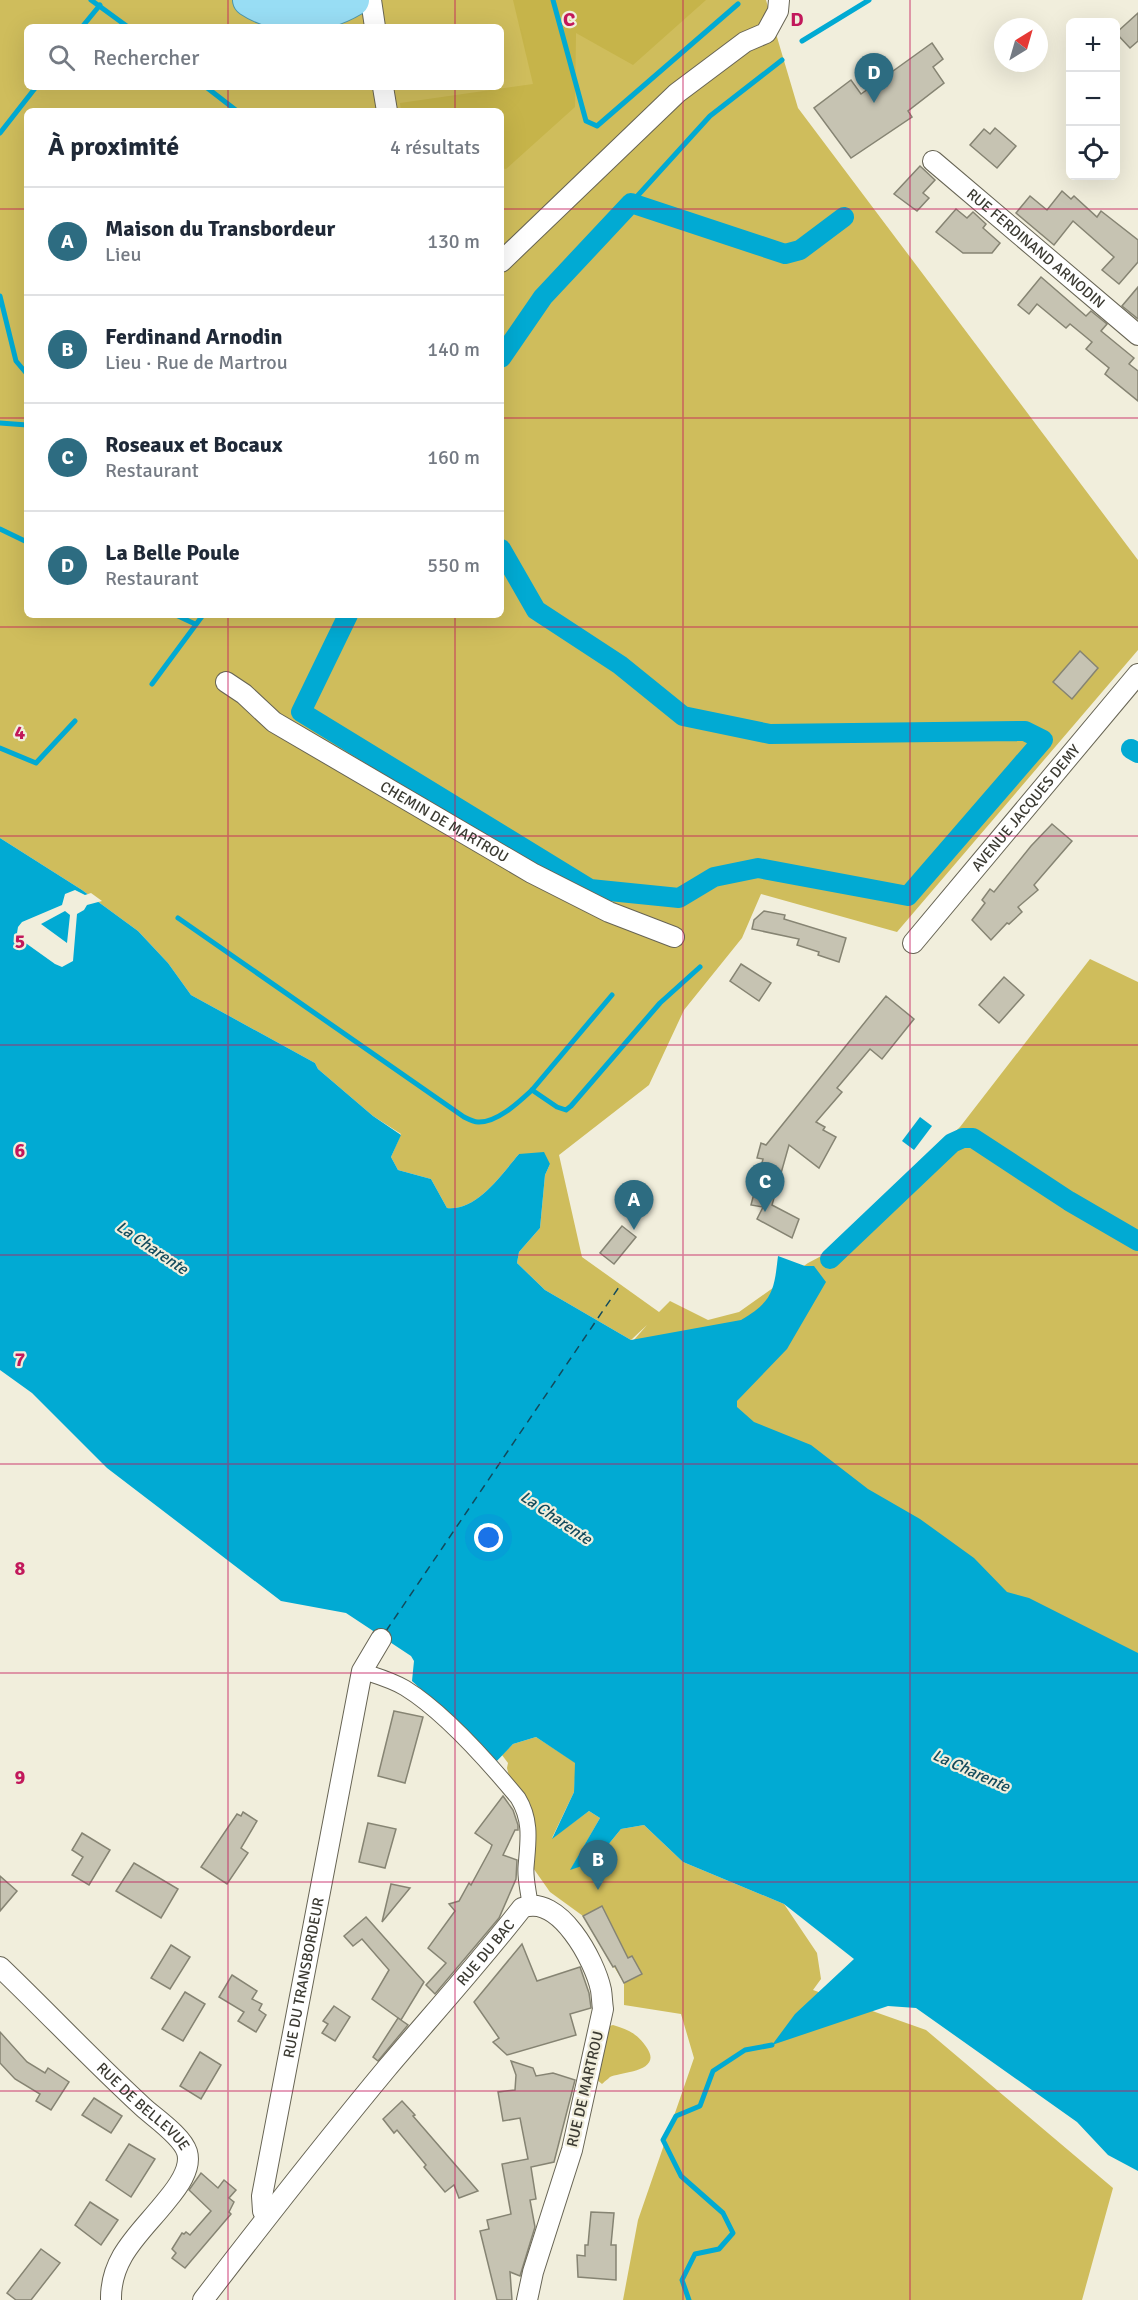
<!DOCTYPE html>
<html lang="fr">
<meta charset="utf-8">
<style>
:root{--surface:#fff;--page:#f2f2f3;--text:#1f2937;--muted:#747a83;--line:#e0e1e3;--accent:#2d6c81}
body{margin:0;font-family:Signika,sans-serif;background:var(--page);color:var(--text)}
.controls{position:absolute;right:18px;top:18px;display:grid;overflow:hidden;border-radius:9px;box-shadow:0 6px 24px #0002}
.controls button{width:54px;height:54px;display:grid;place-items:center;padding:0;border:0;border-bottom:2px solid var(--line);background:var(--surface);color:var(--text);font:30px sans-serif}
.compass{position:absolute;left:994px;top:18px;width:54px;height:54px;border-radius:50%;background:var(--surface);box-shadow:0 6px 24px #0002;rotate:37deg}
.you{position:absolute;left:489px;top:1538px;width:21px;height:21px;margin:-15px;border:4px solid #fff;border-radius:50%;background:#1a73e8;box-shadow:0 0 0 9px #1a73e833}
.badge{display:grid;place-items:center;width:39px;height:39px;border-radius:50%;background:var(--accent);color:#fff;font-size:20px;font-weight:700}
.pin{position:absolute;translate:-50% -50px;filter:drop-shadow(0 2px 3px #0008)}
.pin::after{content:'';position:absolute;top:32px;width:21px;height:18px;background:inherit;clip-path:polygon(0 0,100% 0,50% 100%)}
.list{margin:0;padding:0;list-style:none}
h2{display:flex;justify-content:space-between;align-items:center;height:78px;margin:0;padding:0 24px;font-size:26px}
h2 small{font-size:20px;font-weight:400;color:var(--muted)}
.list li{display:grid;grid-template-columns:39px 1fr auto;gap:18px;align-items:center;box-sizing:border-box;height:108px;padding:0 24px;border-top:2px solid var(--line)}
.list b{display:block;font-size:22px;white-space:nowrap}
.list p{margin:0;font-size:20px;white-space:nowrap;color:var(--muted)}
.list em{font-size:20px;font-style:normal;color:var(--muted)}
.icon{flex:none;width:33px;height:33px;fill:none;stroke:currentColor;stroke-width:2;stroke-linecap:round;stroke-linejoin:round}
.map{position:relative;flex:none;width:1138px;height:2300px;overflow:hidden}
.search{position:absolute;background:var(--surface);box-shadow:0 6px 24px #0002;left:24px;top:24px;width:480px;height:66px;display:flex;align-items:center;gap:15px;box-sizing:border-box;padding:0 21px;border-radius:9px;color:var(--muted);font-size:22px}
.panel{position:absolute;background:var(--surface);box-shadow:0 6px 24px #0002;left:24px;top:108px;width:480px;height:510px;border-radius:9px}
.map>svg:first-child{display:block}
</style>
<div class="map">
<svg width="1138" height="2300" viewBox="0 0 1138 2300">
<rect width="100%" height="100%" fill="#f1eedc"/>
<g fill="#cfbd5c" fill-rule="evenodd">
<path d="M0,0H766L798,108L1138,560V650L897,932L761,894L742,938L684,1010L649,1085L559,1155L582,1257L659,1312L670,1301L708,1320L739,1312L808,1263L827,1253L960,1127L1090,959L1138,982V1662L1009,1612L725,1403L740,1333L633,1341L647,1325L631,1340L545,1290L517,1263L519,1252L540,1228L545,1175L550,1164L519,1154C501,1175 477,1211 447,1208L431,1179L398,1170L391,1157L401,1134L373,1116L318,1069L315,1063L191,995L168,963L138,931L82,890L0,838ZM27,27H501V87H27ZM27,111H501V615H27Z"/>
<path d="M536,1737L576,1763L574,1792L552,1838L589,1811L600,1818L571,1869L594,1862L621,1829L644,1825L683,1862L784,1904L817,1953L821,1979L813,1990L926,2030L1113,2188L1082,2300H623L638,2220L694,2058L681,2014L624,2005V1983L583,1916L550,1892L531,1865L507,1768L508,1763L502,1755L513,1744Z"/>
<path d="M613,2025C629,2030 638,2034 647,2048C663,2072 620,2072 610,2077C609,2078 603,2083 602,2084L596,2079L606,2027Z"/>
</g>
<path fill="#c6b44a" d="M513,0H706L633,65L576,33L575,107L506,169L501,168V111H401L400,103L533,84Z"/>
<g fill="#01aad3">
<path d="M0,838L82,890L138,931L168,963L191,995L315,1063L318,1069L373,1116L401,1135L391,1157L398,1170L431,1179L447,1208C477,1211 501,1175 519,1154L544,1152L550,1164L545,1175L540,1228L519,1252L517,1263L545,1290L631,1340L741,1320C773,1301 774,1291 778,1256L805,1266H814L826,1282L787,1349L737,1401V1407L754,1422L811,1445L868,1489L920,1519L974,1558L1007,1592L1029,1598L1138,1653V2171L1108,2155L1077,2122L916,2008L888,2006L772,2045L795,2014L854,1959L784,1904L683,1862L644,1825L621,1829L594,1862L570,1870L600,1818L589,1811L552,1839L574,1792L575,1763L536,1737L513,1744L493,1765L476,1739L412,1681L414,1661L411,1656L346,1613L281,1601L107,1468L32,1393L0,1370Z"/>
<path d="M920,1117L932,1126L914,1150L902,1141Z"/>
</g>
<path fill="#f1eedc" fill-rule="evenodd" d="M75,890L85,895L91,893L102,901L87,905L84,910L77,914L73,961L62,967L55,964L20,939L17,933L18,927L22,922L62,905L65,894ZM65,911L70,915L67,943L41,924Z"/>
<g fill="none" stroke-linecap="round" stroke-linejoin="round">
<g stroke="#01aad3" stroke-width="5">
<path d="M91,0L128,27"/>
<path d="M553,0L586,121L597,126L738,4"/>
<path d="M82,27L100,5"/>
<path d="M802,41L869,0"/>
<path d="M206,87L237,111"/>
<path d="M0,133L36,87"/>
<path d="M631,203L710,116L782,60"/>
<path d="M0,296L16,361L27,374"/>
<path d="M0,423L27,425"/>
<path d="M0,529L27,542"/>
<path d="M176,615L195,624"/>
<path d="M152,684L203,615"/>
<path d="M0,748L36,763L75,721"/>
<path d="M178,918L464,1117C468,1119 474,1122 478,1122C497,1123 519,1102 532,1090L612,995"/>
<path d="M532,1090L557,1107L566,1110L571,1106L660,1003L700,967"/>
<path d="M689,2300L682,2280L695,2254L719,2249L733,2233L723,2213L681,2176L663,2140L676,2116L700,2106L713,2071L745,2050L772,2045"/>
</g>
<g stroke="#01aad3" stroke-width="20">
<path d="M501,358L543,297L631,203L785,254L800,250L844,217"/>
<path d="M348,615L301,712L590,889L679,898L714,877L758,868L908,896L1043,740L1025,731L770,734L683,716L620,665L536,610L501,549"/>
<path d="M1131,749L1138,753"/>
<path d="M830,1259L952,1143L963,1138H973L1069,1201L1138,1241"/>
</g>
<path stroke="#124a5c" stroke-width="1.5" stroke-dasharray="8 6" stroke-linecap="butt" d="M386,1631L619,1287"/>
</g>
<g fill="#c6c3b2" stroke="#868473" stroke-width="1.5">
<path d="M1138,13V41L1130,48L1116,33Z"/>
<path d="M932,43L943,59L933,67L944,83L908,111L912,117L851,158L814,108L851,80L861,94Z"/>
<path d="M995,128L1016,146L997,168L970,145L984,129L990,134Z"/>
<path d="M920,166L935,180L923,193L929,198L917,211L894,194Z"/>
<path d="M1062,191L1071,199L1074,196L1097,217L1101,211L1138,240V262L1119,284L1102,270L1114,257L1073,221L1054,245L1016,213L1030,196L1047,210Z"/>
<path d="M956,209L967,218L973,212L986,224L983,228L1000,243L992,253H963L936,232Z"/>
<path d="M1041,277L1086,316L1091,311L1107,324L1101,331L1134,358L1129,364L1138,371V401L1105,374L1109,368L1086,349L1092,342L1070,324L1066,328L1037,304L1029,314L1018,305Z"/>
<path d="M1138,287V319L1122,306Z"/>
<path d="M1080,651L1098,668L1072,699L1053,682Z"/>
<path d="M1052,824L1072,841L1034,885L1038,890L1018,907L1022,912L1009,924L1007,923L991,940L972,920L985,903L982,900L990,889L994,892L1031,846Z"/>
<path d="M764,911L785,915L784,919L846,938L839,962L818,955L819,952L797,945L799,939L752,929L754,920Z"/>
<path d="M741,964L771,983L759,1001L730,981Z"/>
<path d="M1004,977L1024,995L999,1023L979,1005Z"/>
<path d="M886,996L914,1019L882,1059L870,1049L837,1088L842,1092L816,1122L825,1127L823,1130L836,1137L819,1168L789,1145L772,1205L799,1219L792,1238L757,1219L763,1207L751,1205L763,1159L757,1158L761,1143L766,1145Z"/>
<path d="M622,1226L636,1237L614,1264L600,1253Z"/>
<path d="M394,1711L423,1717L405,1783L378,1776Z"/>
<path d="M503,1796L513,1810L518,1825V1830H515L503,1855L517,1860L516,1879L499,1918L435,1994L426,1985L446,1963L428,1948L455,1911L449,1904L459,1901L469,1883L471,1885L490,1850L492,1845L475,1833Z"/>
<path d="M243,1812L257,1821L241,1848L248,1853L227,1884L201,1867L237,1814L241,1816Z"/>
<path d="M368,1823L396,1829L385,1868L359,1862Z"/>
<path d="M82,1833L110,1850L89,1885L72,1875L83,1857L72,1850Z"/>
<path d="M134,1863L178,1889L161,1918L116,1891Z"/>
<path d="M0,1876L17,1891L0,1911Z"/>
<path d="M391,1884L410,1888L382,1922Z"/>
<path d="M602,1906L628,1958L632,1956L642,1974L624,1983L615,1966L613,1967L583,1916Z"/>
<path d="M366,1917L424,1982L401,2020L372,1999L389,1970L362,1939L353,1946L344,1936Z"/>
<path d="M522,1944L537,1981L580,1967L589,1993L591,2008L570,2014L576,2035L507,2055L493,2042L499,2038L474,2002Z"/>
<path d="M171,1945L190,1957L170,1989L151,1978Z"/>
<path d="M232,1975L257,1991L252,1999L262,2004L259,2010L266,2015L256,2032L238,2021L244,2012L219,1997Z"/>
<path d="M185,1992L205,2004L183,2041L162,2029Z"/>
<path d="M334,2006L350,2017L335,2041L322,2033L328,2024L323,2021Z"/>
<path d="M398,2018L408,2025L378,2061L373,2057Z"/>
<path d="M0,2032L27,2062L45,2073L48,2068L69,2082L51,2110L36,2101L40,2094L15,2079L0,2063Z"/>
<path d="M200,2052L221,2065L201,2099L180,2086Z"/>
<path d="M511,2061L533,2068L536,2076L553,2073L575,2080L554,2162L531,2167L536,2199L530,2200L535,2227L520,2276L510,2272L512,2300H497L480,2231L489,2229L487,2220L511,2214L502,2164L528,2159L520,2118L503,2121L498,2092L515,2090L516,2075Z"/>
<path d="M94,2098L122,2116L111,2133L82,2115Z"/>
<path d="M402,2101L415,2115L413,2116L478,2191L459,2198L454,2185L445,2192L424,2167L426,2165L397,2130L394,2133L383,2119Z"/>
<path d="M129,2144L155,2159L131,2197L106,2180Z"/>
<path d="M201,2173L218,2188L224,2180L236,2190L229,2198L234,2202L229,2212L231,2214L185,2268L172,2258L176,2253L172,2249L182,2233L184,2234L186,2232L190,2235L211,2211L189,2190Z"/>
<path d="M90,2202L118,2220L101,2245L75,2225Z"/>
<path d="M591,2212L614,2213L611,2245H616V2280L578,2277L577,2255L585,2256V2245H588Z"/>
<path d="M41,2249L60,2263L31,2300H16L7,2293Z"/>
</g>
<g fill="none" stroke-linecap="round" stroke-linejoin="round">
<g stroke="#676454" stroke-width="17">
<path id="pedestrian" d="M362,1671C377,1676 392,1680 405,1688C444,1712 489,1763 518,1798C532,1821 528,1842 526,1867C525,1879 529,1893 530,1905"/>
</g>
<g stroke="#676454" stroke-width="22">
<g id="minor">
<path d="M371,0L375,27"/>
<path d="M383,87L387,111"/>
<path id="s1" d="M933,161L1138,335"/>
<path d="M501,262L677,93L745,42L766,33L778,11L779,0"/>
<path id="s2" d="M226,682L244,694L274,722L532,873L609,912L674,937"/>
<path id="s3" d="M913,943L1138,674"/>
<path id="s4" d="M0,1967C48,2013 94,2062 143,2107C155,2118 182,2136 187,2152C192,2169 177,2188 167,2200C142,2232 110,2256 111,2300"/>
<path id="s5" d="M266,2217L263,2211L262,2196L362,1671L381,1639"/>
<path id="s6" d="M203,2300C263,2222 324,2144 387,2068C432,2015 479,1963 522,1908C559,1893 595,1961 601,1990C602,1996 602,2003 603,2009L572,2150L533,2272L527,2300"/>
</g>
</g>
<g stroke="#4b96ab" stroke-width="34">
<path id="primary" d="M249,0C281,21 321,19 353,0"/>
</g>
<use href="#pedestrian" stroke="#fff" stroke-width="15"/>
<use href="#minor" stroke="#fff" stroke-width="20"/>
<use href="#primary" stroke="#98ddf4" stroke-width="32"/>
</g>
<path fill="none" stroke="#c2185b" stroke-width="1.5" stroke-opacity="0.55" d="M228,0V27M455,0V27M683,0V2300M910,0V2300M228,87V111M455,87V111M0,209H27M501,209H1138M0,418H27M501,418H1138M228,615V2300M455,615V2300M0,627H1138M0,836H1138M0,1045H1138M0,1255H1138M0,1464H1138M0,1673H1138M0,1882H1138M0,2091H1138"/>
<g text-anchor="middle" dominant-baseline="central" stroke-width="4.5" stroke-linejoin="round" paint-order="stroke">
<g font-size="15" fill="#3b3a32" stroke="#f1eedc">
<text stroke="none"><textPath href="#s1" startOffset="135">RUE FERDINAND ARNODIN</textPath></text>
<text stroke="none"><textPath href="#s3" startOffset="176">AVENUE JACQUES DEMY</textPath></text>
<text stroke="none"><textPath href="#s2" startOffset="260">CHEMIN DE MARTROU</textPath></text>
<text stroke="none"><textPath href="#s6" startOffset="448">RUE DU BAC</textPath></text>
<text stroke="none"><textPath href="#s5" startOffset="244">RUE DU TRANSBORDEUR</textPath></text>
<text transform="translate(585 2089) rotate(-77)">RUE DE MARTROU</text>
<text stroke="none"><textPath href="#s4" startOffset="200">RUE DE BELLEVUE</textPath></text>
</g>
<g font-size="16" font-style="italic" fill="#124a5c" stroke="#f1eedc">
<text transform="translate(152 1248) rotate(34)">La Charente</text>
<text transform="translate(556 1518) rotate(34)">La Charente</text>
<text transform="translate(971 1771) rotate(24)">La Charente</text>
</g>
</g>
<g font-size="20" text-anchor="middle" font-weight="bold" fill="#c2185b" stroke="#f1eedc" stroke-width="4.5" stroke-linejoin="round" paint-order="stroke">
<text x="569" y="26">C</text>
<text x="797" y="26">D</text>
<text x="20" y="739">4</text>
<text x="20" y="948">5</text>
<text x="20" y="1157">6</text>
<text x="20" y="1366">7</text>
<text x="20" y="1575">8</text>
<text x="20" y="1784">9</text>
</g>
</svg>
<div class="controls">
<button>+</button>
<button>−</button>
<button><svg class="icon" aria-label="locate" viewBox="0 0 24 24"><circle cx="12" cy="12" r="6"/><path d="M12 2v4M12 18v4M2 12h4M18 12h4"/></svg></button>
</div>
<svg class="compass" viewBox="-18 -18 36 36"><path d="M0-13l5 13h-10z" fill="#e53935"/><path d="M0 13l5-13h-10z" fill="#747a83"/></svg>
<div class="you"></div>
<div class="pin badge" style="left:634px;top:1230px">A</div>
<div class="pin badge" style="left:598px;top:1890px">B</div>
<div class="pin badge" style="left:765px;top:1212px">C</div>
<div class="pin badge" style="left:874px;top:103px">D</div>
<div class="search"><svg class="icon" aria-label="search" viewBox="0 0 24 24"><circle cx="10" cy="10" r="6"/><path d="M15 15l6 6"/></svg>Rechercher</div>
<section class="panel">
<h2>À proximité<small>4 résultats</small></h2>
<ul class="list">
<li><span class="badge">A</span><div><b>Maison du Transbordeur</b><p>Lieu</p></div><em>130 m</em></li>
<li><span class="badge">B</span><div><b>Ferdinand Arnodin</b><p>Lieu · Rue de Martrou</p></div><em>140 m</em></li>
<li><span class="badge">C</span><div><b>Roseaux et Bocaux</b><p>Restaurant</p></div><em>160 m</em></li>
<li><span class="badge">D</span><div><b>La Belle Poule</b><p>Restaurant</p></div><em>550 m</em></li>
</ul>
</section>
</div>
